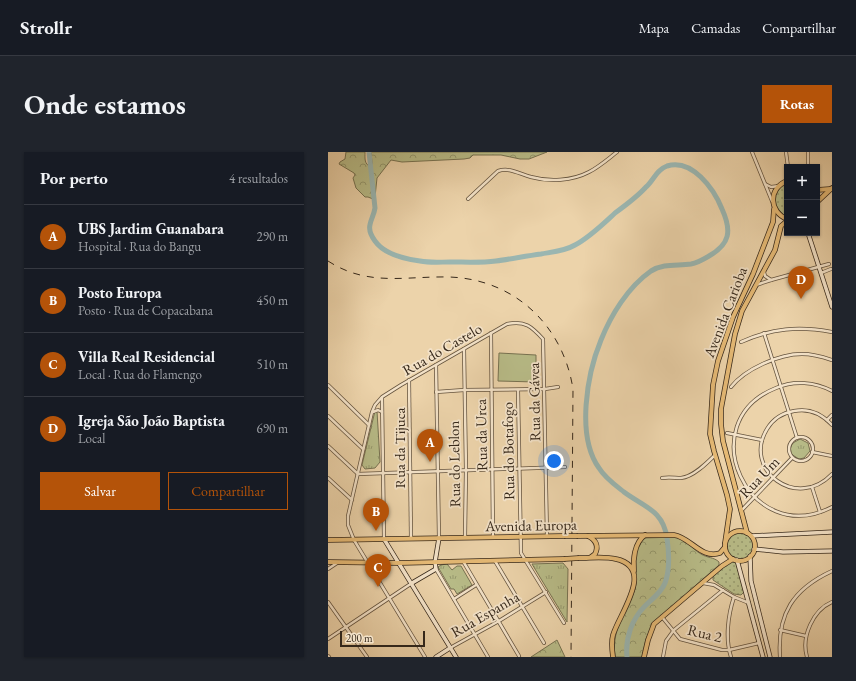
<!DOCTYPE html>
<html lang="pt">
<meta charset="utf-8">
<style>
:root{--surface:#171b24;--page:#20242c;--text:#f1f3f6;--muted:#9ea1a6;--line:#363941;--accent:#b45309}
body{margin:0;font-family:"EB Garamond",serif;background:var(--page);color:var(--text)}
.controls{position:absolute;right:12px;top:12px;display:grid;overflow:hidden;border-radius:0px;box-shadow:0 1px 3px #0004}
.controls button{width:36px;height:36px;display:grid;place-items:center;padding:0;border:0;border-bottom:1px solid var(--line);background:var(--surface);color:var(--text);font:20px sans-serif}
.scale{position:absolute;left:12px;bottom:10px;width:85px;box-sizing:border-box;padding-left:4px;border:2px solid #36281a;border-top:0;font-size:11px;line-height:14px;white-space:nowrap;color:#36281a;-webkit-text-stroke:3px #f3e2c8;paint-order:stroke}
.you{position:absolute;left:226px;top:309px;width:14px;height:14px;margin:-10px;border:3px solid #fff;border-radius:50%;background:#1a73e8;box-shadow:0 0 0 6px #1a73e833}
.badge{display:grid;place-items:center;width:26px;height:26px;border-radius:50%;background:var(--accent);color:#fff;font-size:13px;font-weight:700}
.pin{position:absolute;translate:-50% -33px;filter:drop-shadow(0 1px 2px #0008)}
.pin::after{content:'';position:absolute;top:21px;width:14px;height:12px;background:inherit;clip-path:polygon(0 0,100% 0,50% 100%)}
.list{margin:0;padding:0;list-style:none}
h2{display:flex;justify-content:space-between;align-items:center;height:52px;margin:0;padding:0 16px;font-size:17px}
h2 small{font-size:13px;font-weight:400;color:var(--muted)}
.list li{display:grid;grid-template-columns:26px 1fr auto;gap:12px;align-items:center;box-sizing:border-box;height:64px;padding:0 16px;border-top:1px solid var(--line)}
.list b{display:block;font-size:15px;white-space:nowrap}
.list p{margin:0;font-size:13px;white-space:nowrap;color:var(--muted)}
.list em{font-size:13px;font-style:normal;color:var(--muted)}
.actions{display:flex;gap:8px;padding:12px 16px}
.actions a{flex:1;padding:9px 0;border:1px solid var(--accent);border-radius:0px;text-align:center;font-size:14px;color:var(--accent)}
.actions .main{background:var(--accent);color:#fff}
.map{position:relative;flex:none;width:504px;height:505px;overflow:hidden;border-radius:0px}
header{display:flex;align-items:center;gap:24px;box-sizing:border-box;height:56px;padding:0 20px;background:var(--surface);border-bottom:1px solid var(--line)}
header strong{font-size:19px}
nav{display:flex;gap:22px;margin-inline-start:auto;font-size:14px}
.intro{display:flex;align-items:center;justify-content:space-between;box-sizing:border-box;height:96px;padding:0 24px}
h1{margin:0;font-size:28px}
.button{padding:10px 18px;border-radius:0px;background:var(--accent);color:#fff;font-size:14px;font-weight:700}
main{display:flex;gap:24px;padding:0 24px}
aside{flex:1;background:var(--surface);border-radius:0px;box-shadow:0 1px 3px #0004}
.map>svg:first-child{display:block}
</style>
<header>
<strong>Strollr</strong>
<nav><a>Mapa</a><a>Camadas</a><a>Compartilhar</a></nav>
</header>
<div class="intro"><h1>Onde estamos</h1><a class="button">Rotas</a></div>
<main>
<aside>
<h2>Por perto<small>4 resultados</small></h2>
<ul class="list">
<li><span class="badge">A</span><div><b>UBS Jardim Guanabara</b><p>Hospital · Rua do Bangu</p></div><em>290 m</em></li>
<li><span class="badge">B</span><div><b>Posto Europa</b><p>Posto · Rua de Copacabana</p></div><em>450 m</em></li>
<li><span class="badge">C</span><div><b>Villa Real Residencial</b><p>Local · Rua do Flamengo</p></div><em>510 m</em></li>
<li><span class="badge">D</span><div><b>Igreja São João Baptista</b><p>Local</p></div><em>690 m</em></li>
</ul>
<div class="actions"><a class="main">Salvar</a><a>Compartilhar</a></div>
</aside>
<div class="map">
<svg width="504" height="505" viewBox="0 0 504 505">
<defs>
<pattern id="grass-dots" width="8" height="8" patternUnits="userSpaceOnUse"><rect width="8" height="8" fill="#b8bc88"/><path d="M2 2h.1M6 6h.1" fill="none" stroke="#96996e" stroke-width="1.8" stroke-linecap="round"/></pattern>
<pattern id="forest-crowns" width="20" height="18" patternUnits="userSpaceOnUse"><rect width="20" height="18" fill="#b8bc88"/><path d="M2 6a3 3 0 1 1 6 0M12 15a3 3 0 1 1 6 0" fill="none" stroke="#96996e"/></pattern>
<pattern id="park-tufts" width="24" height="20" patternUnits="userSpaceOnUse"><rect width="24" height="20" fill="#b8bc88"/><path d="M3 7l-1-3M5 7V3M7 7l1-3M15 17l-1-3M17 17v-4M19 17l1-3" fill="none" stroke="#96996e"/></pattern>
</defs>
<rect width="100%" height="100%" fill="#ecd3aa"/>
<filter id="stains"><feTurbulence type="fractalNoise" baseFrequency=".005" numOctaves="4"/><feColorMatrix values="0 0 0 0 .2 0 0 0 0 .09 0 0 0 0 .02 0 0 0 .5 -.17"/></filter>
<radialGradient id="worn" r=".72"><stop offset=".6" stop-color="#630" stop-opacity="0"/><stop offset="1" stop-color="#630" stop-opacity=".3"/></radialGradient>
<g fill="url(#grass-dots)" stroke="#777251">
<path d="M459,32V65C444,56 442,39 459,32Z"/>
<circle cx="412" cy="394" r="14"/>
<path d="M403,409L408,411L416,440L413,443L406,442L385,428V424Z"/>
</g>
<g fill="url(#forest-crowns)" stroke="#777251">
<path d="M18,0H37C37,7 36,12 43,15L44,11L43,0H219L201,7H192L173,3H145L142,6L136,7L74,10L63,8L49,26L47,45L45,47L40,45H37L28,36L25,26L27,23L26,21L11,12L12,10L17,7Z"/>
<path d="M349,385C359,388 364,397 373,402C379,406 386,405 391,410V413L325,471L318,487L314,505H287C284,484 292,470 300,452C304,446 307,439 308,432C309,428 307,424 307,420C305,410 308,391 317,386Z"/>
<path d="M229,488L237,505H203Z"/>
</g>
<g fill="url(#park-tufts)" stroke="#777251">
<path d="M47,259H49L52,310L47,316L37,317L34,313Z"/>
<path d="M472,287L480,291L482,299L476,306L471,307L463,302L462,296L465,291Z"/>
<path d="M235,411L240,417L239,470L204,412Z"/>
<path d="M119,412L124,418L129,414H133L144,433L129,442L126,437H123L110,415L113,413Z"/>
</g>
<path fill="#b8bc88" stroke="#777251" d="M171,201L208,203V230L170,229Z"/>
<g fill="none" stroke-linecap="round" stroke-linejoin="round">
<path stroke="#9ab6b1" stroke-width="5" d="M41,0L47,56C45,69 36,74 47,89C56,102 77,107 92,109C102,111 112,110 122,110C137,110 153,111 168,109C183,107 198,104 213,102C224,100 237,99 247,93C262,85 275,72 287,61C298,53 309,45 318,35C326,28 328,18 339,14C364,6 386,37 394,57C404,79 402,92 381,104C376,107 369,111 363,112C349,114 336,111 323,119C300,135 283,163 273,188C259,222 248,284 271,316C277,326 287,333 296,340C316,355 335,358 339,386C341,400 342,418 337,431C333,441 324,447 317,454C304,467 297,486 299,505"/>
<g stroke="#64533e" stroke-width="4">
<g id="street">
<path d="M424,0L444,49"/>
<path d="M458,0L460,15"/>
<path d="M480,15V0"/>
<path d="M437,32L443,35L451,34"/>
<path d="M140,47L170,19C182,15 191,22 203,25C221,30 244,29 261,20C271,15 280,7 289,0"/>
<path d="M436,120L437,124L443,128"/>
<path d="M493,121L503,117"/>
<path d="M428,133L443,128L501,112"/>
<path d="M163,181L165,385"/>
<path d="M436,181L469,286"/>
<path d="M413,190C444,176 471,174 504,180"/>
<path d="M136,197L138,318L137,385"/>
<path d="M108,213L111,386"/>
<path d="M81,228L83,386"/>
<path d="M0,233L41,273"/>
<path d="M403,235C417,217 451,202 474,202C483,202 495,205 504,208"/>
<path d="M190,238L193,401L236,471"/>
<path d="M504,239C487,230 466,228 448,236C362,270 421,398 504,355"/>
<path d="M108,240L136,238L217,237L230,235"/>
<path d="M54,246L56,387"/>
<path d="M45,260L50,258L54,260"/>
<path d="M0,264L35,297"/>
<path d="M499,268L504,263"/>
<path d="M504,273C494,262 481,256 466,259C454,261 445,267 439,277C414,318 469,359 504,322"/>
<path d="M399,281L434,288"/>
<circle cx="473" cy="297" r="12"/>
<path d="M0,294L30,322L237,315"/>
<path d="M484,300L504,304"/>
<path d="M0,326L24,348"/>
<path d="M334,326C341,325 347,326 353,326C365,325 379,311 387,303"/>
<path d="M484,335L492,360"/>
<path d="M413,359L464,306"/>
<path d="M135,409L191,504"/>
<path d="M167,409L216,491"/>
<path d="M0,417L9,411"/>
<path d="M108,417L160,505"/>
<path d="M375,431L386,433L406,445L421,451"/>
<path d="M126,447L148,433"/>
<path d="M0,450L39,505"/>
<path d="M334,465L352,487L394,498H401L431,491"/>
<path d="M452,478L478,484"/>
<path d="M0,487L84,431"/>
<path d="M122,496L171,469L218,440"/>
<path d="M0,504L1,505"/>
<path d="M97,505L26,388L20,373V364L44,260L47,253L54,245L73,233L179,172C197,168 204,175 215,187L219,384"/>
<path d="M335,505L338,489L346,478L395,438"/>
<path d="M403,505C397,487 400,463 406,445"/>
<path d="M452,505C449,462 465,437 504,419"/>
<path d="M479,505C473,485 485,458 504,450"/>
</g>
</g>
<g stroke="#36281a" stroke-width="5">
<g id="secondary">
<path d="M480,81L504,155"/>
<path d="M423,384L504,380"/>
<path d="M56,387L128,505"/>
<path d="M426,397L455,400L504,399"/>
<path d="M422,404L423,429L442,505"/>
<path d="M409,408L435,505"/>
<path d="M84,431L108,417L107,410L111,386"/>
<path d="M108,505L122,496"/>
</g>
</g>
<g stroke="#36281a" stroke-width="5.5">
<g id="primary">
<path d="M459,29C440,36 441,60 459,67"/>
<path d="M489,38L502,37"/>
<path d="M489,50L504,36"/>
<circle cx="412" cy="394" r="15"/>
<path d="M419,381L395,289L393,272V257L407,182L414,159L447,98L453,74L459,69"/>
<path d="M250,384L346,383C362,385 374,408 392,401L397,395"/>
<path d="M260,384C268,388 271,394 267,402L263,405"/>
<path d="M0,388L236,384"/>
<path d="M397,391L402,357L399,343L386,299L382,282L385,233L390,209L405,165L425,122L445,70L446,57"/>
<path d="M251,406C263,406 276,404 288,407C328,416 291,462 285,483C283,490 284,498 285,505"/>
<path d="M0,410L71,411L236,407"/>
<path d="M306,419C305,408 306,391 317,383"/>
<path d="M316,505L320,488L326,472L394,414L405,407"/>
</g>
</g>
<use href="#street" stroke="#f3e2c8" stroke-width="2.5"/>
<use href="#secondary" stroke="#f3e2c8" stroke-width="3.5"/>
<use href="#primary" stroke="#e6ba75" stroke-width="4"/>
<path stroke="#36281a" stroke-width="1" stroke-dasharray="7 7" stroke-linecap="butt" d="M0,109C40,135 77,124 121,125C186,127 235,173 245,237L243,505"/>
<g stroke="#36281a" stroke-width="5.5" stroke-linecap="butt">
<g id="primary-bridge">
<path d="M236,384H250"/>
<path d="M236,407L251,406"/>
</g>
</g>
<use href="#primary-bridge" stroke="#e6ba75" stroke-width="4"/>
</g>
<g text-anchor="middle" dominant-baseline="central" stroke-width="3.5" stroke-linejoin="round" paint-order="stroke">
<g font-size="15" fill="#36281a" stroke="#f3e2c8">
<text transform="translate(397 160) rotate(-69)">Avenida Carioba</text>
<text transform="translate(114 197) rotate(-30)">Rua do Castelo</text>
<text transform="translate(206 250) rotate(-91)">Rua da Gávea</text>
<text transform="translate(153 283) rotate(-91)">Rua da Urca</text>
<text transform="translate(71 296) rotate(-90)">Rua da Tijuca</text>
<text transform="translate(180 299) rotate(-91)">Rua do Botafogo</text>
<text transform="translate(126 312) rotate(-91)">Rua do Leblon</text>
<text transform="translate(431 325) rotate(-46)">Rua Um</text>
<text transform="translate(203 373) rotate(-1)">Avenida Europa</text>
<text transform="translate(157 462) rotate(-30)">Rua Espanha</text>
<text transform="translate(377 481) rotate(14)">Rua 2</text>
</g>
</g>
<rect width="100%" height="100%" filter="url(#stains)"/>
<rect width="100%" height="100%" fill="url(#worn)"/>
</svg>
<div class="controls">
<button>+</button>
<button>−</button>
</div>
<div class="scale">200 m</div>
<div class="you"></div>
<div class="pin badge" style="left:102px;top:310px">A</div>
<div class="pin badge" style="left:48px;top:379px">B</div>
<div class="pin badge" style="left:50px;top:435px">C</div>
<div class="pin badge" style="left:473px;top:147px">D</div>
</div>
</main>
